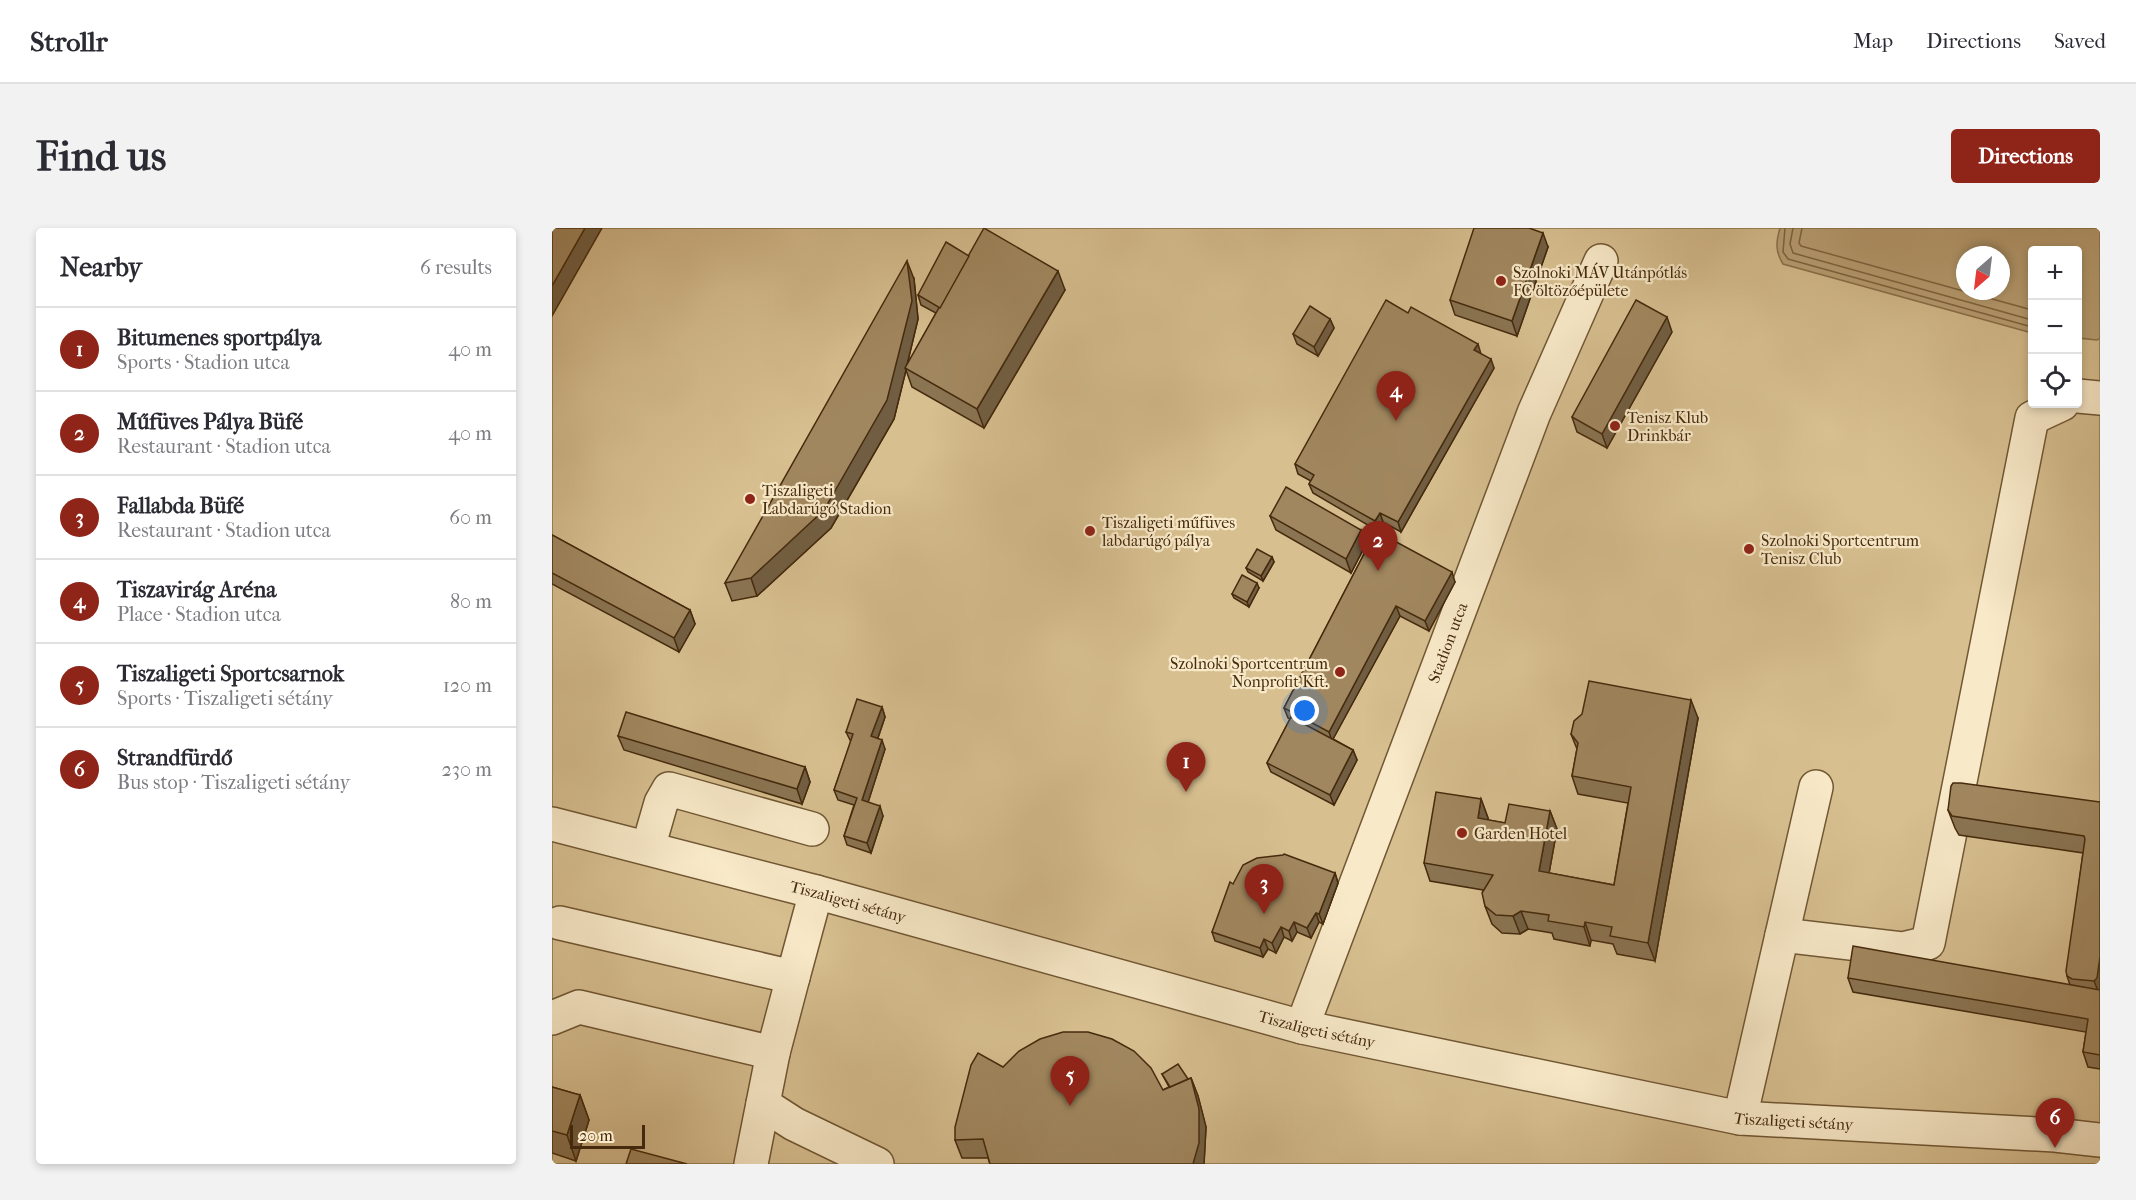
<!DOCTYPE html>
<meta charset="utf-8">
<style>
:root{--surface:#fff;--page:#f2f2f3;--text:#2b2b33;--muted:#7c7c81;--line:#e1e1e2;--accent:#8f2418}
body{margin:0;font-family:"IM FELL French Canon",serif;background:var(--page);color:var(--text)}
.controls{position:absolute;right:18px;top:18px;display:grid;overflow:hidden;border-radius:6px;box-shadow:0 3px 9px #0003}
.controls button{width:54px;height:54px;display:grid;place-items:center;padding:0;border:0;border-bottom:2px solid var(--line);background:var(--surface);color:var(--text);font:30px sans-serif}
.compass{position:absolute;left:1404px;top:18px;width:54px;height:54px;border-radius:50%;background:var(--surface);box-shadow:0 3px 9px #0003;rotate:208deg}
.scale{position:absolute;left:18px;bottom:15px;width:75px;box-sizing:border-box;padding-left:6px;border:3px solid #452a0d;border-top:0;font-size:16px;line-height:21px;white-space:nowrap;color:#452a0d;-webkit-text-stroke:4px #f8e9c8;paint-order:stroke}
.you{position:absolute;left:753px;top:483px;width:21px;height:21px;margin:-15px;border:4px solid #fff;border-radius:50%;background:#1a73e8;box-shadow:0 0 0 9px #1a73e833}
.badge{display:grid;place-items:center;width:39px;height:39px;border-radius:50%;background:var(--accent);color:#fff;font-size:20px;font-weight:700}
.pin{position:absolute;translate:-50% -50px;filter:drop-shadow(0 2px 3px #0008)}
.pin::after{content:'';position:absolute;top:32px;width:21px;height:18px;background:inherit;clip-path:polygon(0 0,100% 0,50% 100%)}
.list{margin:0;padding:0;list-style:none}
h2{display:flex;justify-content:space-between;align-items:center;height:78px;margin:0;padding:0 24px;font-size:26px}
h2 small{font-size:20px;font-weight:400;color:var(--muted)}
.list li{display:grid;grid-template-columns:39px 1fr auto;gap:18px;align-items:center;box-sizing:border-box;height:84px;padding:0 24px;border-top:2px solid var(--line)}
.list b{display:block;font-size:22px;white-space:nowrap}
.list p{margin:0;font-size:20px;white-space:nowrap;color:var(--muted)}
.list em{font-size:20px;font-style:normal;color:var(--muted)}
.icon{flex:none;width:33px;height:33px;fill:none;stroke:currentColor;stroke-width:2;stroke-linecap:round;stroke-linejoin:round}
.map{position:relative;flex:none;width:1548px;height:936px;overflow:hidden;border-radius:6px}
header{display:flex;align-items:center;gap:36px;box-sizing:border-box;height:84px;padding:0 30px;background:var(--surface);border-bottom:2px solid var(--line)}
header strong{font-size:28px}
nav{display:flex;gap:33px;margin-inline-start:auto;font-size:21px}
.intro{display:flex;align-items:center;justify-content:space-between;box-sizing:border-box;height:144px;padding:0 36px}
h1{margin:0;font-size:42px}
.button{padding:15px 27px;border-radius:6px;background:var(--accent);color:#fff;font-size:21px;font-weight:700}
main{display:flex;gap:36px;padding:0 36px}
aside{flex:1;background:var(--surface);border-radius:6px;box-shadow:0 3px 9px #0003}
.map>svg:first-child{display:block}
</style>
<header>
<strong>Strollr</strong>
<nav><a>Map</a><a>Directions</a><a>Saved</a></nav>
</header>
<div class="intro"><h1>Find us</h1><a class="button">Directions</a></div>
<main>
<aside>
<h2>Nearby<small>6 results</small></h2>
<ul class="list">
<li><span class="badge">1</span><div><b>Bitumenes sportpálya</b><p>Sports · Stadion utca</p></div><em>40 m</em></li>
<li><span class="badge">2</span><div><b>Műfüves Pálya Büfé</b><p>Restaurant · Stadion utca</p></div><em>40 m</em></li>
<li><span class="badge">3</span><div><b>Fallabda Büfé</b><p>Restaurant · Stadion utca</p></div><em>60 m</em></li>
<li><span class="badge">4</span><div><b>Tiszavirág Aréna</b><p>Place · Stadion utca</p></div><em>80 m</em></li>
<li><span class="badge">5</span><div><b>Tiszaligeti Sportcsarnok</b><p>Sports · Tiszaligeti sétány</p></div><em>120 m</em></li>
<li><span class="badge">6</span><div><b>Strandfürdő</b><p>Bus stop · Tiszaligeti sétány</p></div><em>230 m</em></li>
</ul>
</aside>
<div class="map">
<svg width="1548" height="936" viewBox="0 0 1548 936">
<rect width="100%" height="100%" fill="#f5ddab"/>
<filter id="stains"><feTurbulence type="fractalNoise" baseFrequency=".00333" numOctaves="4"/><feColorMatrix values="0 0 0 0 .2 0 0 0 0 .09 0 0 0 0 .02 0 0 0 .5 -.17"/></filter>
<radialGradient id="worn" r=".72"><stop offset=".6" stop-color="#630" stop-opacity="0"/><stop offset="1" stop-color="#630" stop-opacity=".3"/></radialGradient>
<path fill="#d7bf90" stroke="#8e744e" stroke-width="1.5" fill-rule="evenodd" d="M0,0H1548V936H0ZM1480,22H1526V176H1480ZM1413,27H1449V63H1413Z"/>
<path fill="#b9a075" stroke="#8b714b" stroke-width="1.5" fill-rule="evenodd" d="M1228,0H1548V110L1545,112L1526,110V22H1480V105L1231,36C1223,23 1224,14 1228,0ZM1413,27H1449V63H1413Z"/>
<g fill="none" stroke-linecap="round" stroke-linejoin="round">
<g stroke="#7f6541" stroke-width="1.5">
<path d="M1233,0L1231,24L1236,31L1480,99"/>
<path d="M1241,0L1238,16L1241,25L1480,92"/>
<path d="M1250,0L1247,15L1249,18L1480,82"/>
</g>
<g stroke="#715734" stroke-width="36">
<g id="minor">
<path d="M1526,168L1548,170"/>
<path id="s1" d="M0,596L264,664L750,799L1188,890L1503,907L1548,912"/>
<path d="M96,620L109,575L117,561L260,601"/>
<path d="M8,695L241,749L264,664"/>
<path d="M1230,707L1350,721L1376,715L1480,190L1510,176"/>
<path d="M0,790L27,779L221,825L241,749"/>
<path id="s2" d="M750,799L982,185L1049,33"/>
<path d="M211,876L242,896L325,936"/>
<path d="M1188,890L1264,559"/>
<path d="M199,936L221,825"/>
</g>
</g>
<use href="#minor" stroke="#f8e9c8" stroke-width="33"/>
</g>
<g fill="#8a7452" stroke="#452a0d" stroke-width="1.5">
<path d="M996,19L965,108L903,87L898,72Z"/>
<path d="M417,28L513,62L432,200L360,159L354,142L342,191L279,300L205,368L180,373L173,355L362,51L366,91L355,137L384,85L369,77L366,67Z"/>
<path d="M778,91L782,100L766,128L745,116L741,106Z"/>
<path d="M1120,104L1055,220L1025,204L1020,189Z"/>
<path d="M929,126L942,140L849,304L831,294L826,303L761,265L757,256L759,253L746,246L743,236Z"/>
<path d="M718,288L814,316L799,345L724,302Z"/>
<path d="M824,303L903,354L877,403L848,388L781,511L801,522L805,532L782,577L719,544L715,535L738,491L736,490L732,480Z"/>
<path d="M0,307L138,382L143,396L127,424L0,356Z"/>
<path d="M720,329L722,334L711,353L696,344L694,340Z"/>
<path d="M707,360L697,379L682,370L680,366Z"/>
<path d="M330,479L333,489L326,510L333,521L316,574L331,588L319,625L295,617L292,608L302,577L286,572L282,562L299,514L294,504Z"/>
<path d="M1146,490L1103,733L1065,726L1061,716L1039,712L1038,718L1002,711L1000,705L976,701L968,706L950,705L940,696L933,678L931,662L878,653L872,635L929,571L936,590V592L953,595L998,583L1005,601L997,645L1062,657L1076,575L1026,566L1020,548L1025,521L1019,506Z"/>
<path d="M66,508L253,539L258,554L250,576L72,522Z"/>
<path d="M1548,574V841L1536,839L1531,824L1534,804L1301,764L1296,750L1518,757L1515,748L1531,625L1407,607L1403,600L1396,582Z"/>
<path d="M783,645L786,655L771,696L767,694L759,710L745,704L740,713L732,709L724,725L716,721L711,729L663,713L660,704L681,656Z"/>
<path d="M451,839L611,862L617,859L610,846L636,851L639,850L646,868L654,899L652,936H438L436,930H410L403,912Z"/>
<path d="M0,859L28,867L37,892L24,933L0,925Z"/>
</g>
<g fill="#715e42" stroke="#452a0d" stroke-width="1.5">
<path d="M33,0H50L0,88V58Z"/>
<path d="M991,5L996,19L965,108L960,93Z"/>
<path d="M355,33L362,51L366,91L354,141L353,140L354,142L342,191L279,300L205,368L199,350Z"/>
<path d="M506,43L513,62L432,200L425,181Z"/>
<path d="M1115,89L1120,104L1055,220L1050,206Z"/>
<path d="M778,91L782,100L766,128L762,119Z"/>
<path d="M926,116L929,126L922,122Z"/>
<path d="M939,131L942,140L849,304L846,294Z"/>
<path d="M828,285L831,294L826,303L823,293Z"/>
<path d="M809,302L814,316L799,345L794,331Z"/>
<path d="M720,329L722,334L711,353L709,348Z"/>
<path d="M900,344L903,354L877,403L873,393Z"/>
<path d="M705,355L707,360L697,379L695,374Z"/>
<path d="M844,378L848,388L780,513L777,504Z"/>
<path d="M138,382L143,396L127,424L122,410Z"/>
<path d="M1139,472L1146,490L1103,733L1096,715Z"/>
<path d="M330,479L333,489L323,518L319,508Z"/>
<path d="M330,512L333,521L314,581L310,572Z"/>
<path d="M801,522L805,532L782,577L778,567Z"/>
<path d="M253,539L258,554L250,576L245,561Z"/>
<path d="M929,571L936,590L933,609L926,590Z"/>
<path d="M328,578L331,588L319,625L315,615Z"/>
<path d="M998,583L1005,601L994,662L987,643Z"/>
<path d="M783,645L786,655L771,696L767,686Z"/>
<path d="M969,683L976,701L968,706L961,688Z"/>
<path d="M764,685L767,694L759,710L755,700Z"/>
<path d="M742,694L745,704L740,713L737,703Z"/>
<path d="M1033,694L1039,712L1038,718L1032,699Z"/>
<path d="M729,699L732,709L724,725L720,715Z"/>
<path d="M712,711L716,721L711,729L708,720Z"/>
<path d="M1548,729V768L1542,753Z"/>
<path d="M639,850L646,868L654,899L652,936H641Z"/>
<path d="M28,867L37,892L24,933L15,907Z"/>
</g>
<g fill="#a1875f" stroke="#452a0d" stroke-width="1.5">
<path d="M0,0H33L0,58Z"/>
<path d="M432,0L506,43L425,181L353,140Z"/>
<path d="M922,0H977L991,5L960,93L898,72Z"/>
<path d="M394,14L417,28L388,80L366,67Z"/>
<path d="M355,33L360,73L335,172L272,282L199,350L173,355Z"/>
<path d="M834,72L856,85L859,79L926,116L922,122L939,131L846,294L828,285L823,293L757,256L762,247L743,236Z"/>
<path d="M1084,72L1115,89L1050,206L1020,189Z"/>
<path d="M758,78L778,91L762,119L741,106Z"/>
<path d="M734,259L809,302L794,331L718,288Z"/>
<path d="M824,303L900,344L873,393L844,378L777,504L732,480Z"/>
<path d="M0,307L138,382L122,410L0,345Z"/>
<path d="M705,321L720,329L709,348L694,340Z"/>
<path d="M690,347L705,355L695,374L680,366Z"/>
<path d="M1037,453L1139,472L1096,715L1058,708L1060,699L1033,694L1032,699L996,693L997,687L969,683L961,688L944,687L933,678L930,665L941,647L872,635L884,564L929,571L926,590L953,595L957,576L998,583L987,643L1062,657L1079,559L1020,548L1026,515L1019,506L1022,493L1030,486Z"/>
<path d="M305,471L330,479L319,508L330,512L310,572L328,578L315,615L292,608L305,570L282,562L301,506L294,504Z"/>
<path d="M74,484L253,539L245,561L66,508Z"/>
<path d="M739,489L801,522L778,567L715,535Z"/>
<path d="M1401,555H1409L1548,574V729L1545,750L1542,753L1520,751L1515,748L1514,743L1533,611L1532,608L1400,588L1396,582L1399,558Z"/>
<path d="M732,626L783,645L767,686L764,685L755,700L742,694L737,703L729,699L720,715L712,711L708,720L660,704L678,654L681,656L691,637L705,630L731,627Z"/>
<path d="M1301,718L1548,762V827L1531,824L1536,791L1296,750Z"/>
<path d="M511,804H536L560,811L582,823L599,840L611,862L639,850L647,881V915L641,936H438L431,911L403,912V899L419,837L426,825L451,839L467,823L488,811Z"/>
<path d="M626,836L636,851L618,859L610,846Z"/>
<path d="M0,859L28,867L15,907L0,903Z"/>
<path d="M79,921L135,936H74Z"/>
</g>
<g fill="#8f2418" stroke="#f8e9c8" stroke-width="2">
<circle cx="949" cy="53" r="6"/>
<circle cx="1063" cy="198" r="6"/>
<circle cx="198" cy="271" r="6"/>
<circle cx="538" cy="303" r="6"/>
<circle cx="1197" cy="321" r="6"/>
<circle cx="788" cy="444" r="6"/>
<circle cx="910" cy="605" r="6"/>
</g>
<g text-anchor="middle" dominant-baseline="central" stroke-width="4.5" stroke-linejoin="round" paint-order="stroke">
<g font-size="16" fill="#452a0d" stroke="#f8e9c8" text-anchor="start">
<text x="961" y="44">Szolnoki MÁV Utánpótlás<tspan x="961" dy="18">FC öltözőépülete</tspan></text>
<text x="1075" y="189">Tenisz Klub<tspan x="1075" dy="18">Drinkbár</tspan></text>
<text x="210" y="262">Tiszaligeti<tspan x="210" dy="18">Labdarúgó Stadion</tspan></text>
<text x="550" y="294">Tiszaligeti műfüves<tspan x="550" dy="18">labdarúgó pálya</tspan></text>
<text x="1209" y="312">Szolnoki Sportcentrum<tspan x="1209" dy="18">Tenisz Club</tspan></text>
<text x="776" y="435" text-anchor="end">Szolnoki Sportcentrum<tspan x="776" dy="18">Nonprofit Kft.</tspan></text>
<text x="922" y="605">Garden Hotel</text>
</g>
<g font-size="16" fill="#452a0d" stroke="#f8e9c8">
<text stroke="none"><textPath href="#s2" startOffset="411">Stadion utca</textPath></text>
<text stroke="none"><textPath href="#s1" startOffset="306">Tiszaligeti sétány</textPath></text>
<text stroke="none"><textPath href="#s1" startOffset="792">Tiszaligeti sétány</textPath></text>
<text stroke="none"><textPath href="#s1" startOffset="1278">Tiszaligeti sétány</textPath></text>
</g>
</g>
<rect width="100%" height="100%" filter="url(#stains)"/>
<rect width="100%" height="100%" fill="url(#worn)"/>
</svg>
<div class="controls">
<button>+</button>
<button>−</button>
<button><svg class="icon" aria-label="locate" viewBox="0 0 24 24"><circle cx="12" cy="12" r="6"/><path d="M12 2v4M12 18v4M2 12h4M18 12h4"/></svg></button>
</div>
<svg class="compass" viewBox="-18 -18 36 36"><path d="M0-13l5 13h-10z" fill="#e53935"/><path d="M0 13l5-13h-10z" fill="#7c7c81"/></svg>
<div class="scale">20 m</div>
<div class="you"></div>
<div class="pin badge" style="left:634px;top:564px">1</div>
<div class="pin badge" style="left:826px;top:343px">2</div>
<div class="pin badge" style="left:712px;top:686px">3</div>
<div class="pin badge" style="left:844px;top:193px">4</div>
<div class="pin badge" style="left:518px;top:878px">5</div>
<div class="pin badge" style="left:1503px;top:920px">6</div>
</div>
</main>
